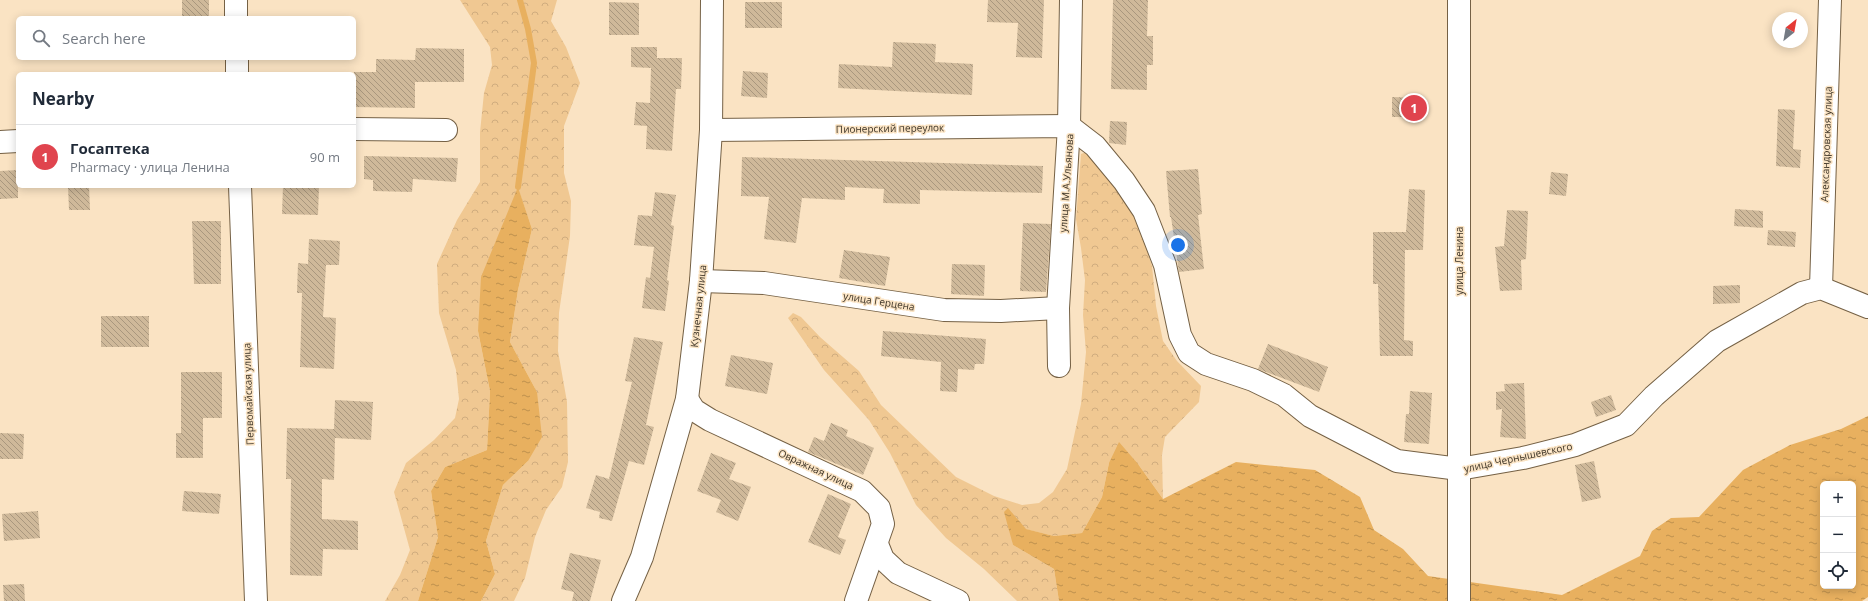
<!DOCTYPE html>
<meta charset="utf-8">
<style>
:root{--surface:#fff;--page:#f2f2f3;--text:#1f2937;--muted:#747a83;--line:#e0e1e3;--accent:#2563eb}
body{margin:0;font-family:"Open Sans",sans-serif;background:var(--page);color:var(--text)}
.controls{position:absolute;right:12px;bottom:12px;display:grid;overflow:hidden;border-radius:6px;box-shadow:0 2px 10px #0003}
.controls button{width:36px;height:36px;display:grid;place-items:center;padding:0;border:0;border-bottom:1px solid var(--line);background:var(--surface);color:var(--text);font:20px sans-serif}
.compass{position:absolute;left:1772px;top:12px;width:36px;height:36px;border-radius:50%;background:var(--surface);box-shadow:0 2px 10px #0003;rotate:31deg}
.you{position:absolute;left:1178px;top:245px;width:14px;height:14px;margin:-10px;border:3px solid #fff;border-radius:50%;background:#1a73e8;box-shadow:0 0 0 6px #1a73e833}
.badge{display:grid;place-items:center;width:26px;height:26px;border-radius:50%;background:var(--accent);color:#fff;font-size:13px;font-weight:700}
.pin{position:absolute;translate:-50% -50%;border:2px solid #fff;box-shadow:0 1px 4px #0006}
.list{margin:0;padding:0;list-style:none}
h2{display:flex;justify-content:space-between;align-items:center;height:52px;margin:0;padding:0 16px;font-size:17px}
h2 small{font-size:13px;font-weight:400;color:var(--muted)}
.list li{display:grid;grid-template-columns:26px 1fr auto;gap:12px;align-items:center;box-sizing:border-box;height:64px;padding:0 16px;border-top:1px solid var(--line)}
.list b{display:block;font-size:15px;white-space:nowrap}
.list p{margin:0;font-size:13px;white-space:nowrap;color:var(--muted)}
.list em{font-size:13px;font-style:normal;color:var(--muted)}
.icon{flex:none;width:22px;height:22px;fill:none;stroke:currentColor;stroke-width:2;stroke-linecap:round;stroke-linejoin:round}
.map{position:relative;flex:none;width:1868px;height:601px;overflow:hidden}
.search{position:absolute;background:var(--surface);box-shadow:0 2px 10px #0003;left:16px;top:16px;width:340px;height:44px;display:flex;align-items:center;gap:10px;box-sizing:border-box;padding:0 14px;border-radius:6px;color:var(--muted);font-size:15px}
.panel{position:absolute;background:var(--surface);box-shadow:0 2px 10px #0003;left:16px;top:72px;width:340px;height:116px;border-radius:6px}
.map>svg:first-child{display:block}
</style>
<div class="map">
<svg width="1868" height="601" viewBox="0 0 1868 601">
<defs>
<pattern id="forest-crowns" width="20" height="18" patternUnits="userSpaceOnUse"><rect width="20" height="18" fill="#f0c892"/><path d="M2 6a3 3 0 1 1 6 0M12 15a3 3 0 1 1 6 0" fill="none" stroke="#cfac7e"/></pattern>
<pattern id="water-ripples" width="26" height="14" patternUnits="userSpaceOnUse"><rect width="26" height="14" fill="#e8b05f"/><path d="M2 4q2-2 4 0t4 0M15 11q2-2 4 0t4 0" fill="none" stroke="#bd904e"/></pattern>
<pattern id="building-back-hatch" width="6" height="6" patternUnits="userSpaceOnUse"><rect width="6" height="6" fill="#cfb99a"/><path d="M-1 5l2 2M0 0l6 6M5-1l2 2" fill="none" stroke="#a9977e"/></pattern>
</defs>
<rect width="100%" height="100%" fill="#fae3c3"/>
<g fill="url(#forest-crowns)">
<path d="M460,0H557L551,21L566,47L580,83L564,126V173L571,201L570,236L559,313L558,351L567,402L568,462L562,487L546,510L535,537L525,578L514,601H481L495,574L486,541L503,485L528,461L537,392L510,342L518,290L532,229L518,188L478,331L490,391L487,450L445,467L431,491L438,537L418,601H385L400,575L410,550L394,492L406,463L434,440L455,418L459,399L456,370L439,313L437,264L457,220L480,182V132L484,93L492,65L490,47Z"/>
<path d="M1089,151L1098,161L1137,219L1152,266L1156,306L1163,341L1177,361L1201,386L1199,402L1165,437L1162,455L1163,499L1138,464L1109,463L1102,497L1082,533L1054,536L1025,529L1008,509L1013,545L1054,569L1059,601H1017L984,569L946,538L916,505L890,453L869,420L824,370L788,318L793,313L801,317L820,337L859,371L881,405L956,477L994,496L1022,505L1039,503L1053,492L1067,469L1081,404L1086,352L1083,315L1085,280L1081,248L1076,219L1081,154Z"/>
</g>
<g fill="url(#water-ripples)" fill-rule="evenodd">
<path d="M518,187L532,229L518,290L510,342L537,392L542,437L528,461L503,485L486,541L495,574L481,601H418L438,537L431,491L445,467L487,450L490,391L478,331L481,277Z"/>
<path d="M1868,416V597L1862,601H1059L1054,569L1013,545L1004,512L1008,508L1026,529L1054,536L1082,533L1102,497L1109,463L1119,442L1138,464L1163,499L1236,462L1315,470L1360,497L1374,530L1403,549L1428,576L1562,595L1640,556L1652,531L1671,518L1699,517L1743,470L1790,445L1841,429ZM1823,484H1853V586H1823Z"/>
</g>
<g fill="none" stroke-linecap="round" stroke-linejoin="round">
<path stroke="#e8b05f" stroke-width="6" d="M518,187L534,63L528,29L520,0"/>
</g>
<g fill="url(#building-back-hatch)">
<rect x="182" y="0" width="27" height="18"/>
<path d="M988,0H1044L1042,58L1016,57L1018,23L987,22Z"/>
<path d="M1113,0H1148L1147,36H1153V65H1147V90L1111,89Z"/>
<path d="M609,2L639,3V35H609Z"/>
<rect x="745" y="2" width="37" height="26"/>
<path d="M893,42L936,44L935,62L973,64L972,95L838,88L839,64L892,67Z"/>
<path d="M631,47H657V58H682L681,89H676L672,151L646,149L647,126L634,125L636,102L650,103L651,68L631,67Z"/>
<path d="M416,48L464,49V82H415V108L354,107V72H376V59L415,60Z"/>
<path d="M743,71L768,73L767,98L741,96Z"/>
<path d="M1392,97L1423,98V117H1392Z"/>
<path d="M1778,109L1795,110L1793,149L1801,150L1800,168L1776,166Z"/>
<path d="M1110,121L1127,122L1126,145L1109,143Z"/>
<path d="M364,156L458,158L456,182L413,179L412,192L373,191V180L364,179Z"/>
<path d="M742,157L1043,166L1042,193L920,190V204L883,203L884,189L845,187V200L802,198L796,243L764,239L769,197L741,196Z"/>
<path d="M1198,169L1202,214L1198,215L1204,269L1179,272L1171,217H1170L1166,171Z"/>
<path d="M18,170V198L0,199V171Z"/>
<path d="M1551,172L1568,174L1566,196L1549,194Z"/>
<path d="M68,186H89L90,210H69Z"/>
<path d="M283,186H319L318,215L282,214Z"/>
<path d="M1409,189L1425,190L1423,250H1405L1404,340L1413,341V356H1380L1378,284H1373V232H1406Z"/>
<path d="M655,192L676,195L671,225L674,226L667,280L669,281L665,311L642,308L646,277L650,278L654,247L634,245L638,215L652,216Z"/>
<path d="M1735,209L1763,211V228L1734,226Z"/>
<path d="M1507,210L1528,211L1526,259L1521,260L1522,290L1500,291L1495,247L1504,246Z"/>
<path d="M192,221H221V284H194Z"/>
<path d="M1023,223L1051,224L1046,292L1020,291Z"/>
<path d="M1768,230L1796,232L1795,247L1767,245Z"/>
<path d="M309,239L340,241L339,265H326L323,317L336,318L334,369L300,367L302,293H297L298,263L308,264Z"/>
<path d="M844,250L890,257L885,286L839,278Z"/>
<path d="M952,264L985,265L984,296L951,294Z"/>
<path d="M1740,285V303L1713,304V286Z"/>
<rect x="101" y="316" width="48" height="31"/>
<path d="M883,331L986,339L984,364H975L974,370L958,369L957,392L940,391L941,362L881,356Z"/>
<path d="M634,337L663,342L646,425L654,427L644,465L629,461L612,521L599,518L600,512L586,508L596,475L609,479L632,382L625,381Z"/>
<path d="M1268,344L1328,367L1319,392L1258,369Z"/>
<path d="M731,355L773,363L767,394L725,386Z"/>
<path d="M181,372H222V418H203V458H176V433H181Z"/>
<path d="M1524,383L1526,439L1500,437L1502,409L1496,410V392L1505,391L1504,384Z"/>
<path d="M1410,391L1432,393L1429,444L1404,442L1406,414H1409Z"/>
<path d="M1611,395L1616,410L1596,417L1591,402Z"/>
<path d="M335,400L373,402L371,440L335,438L334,480L322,479V519L358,521V550L323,549L322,576L290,575L291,479H286L287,428L334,429Z"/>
<path d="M831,423L848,430L846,436L874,448L863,475L808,452L814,437L824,441Z"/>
<path d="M0,433L24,434L23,459H0Z"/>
<path d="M711,453L736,463L729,479L751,487L738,521L716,512L721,500L697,491Z"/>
<path d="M1594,461L1601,498L1582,502L1575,465Z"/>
<path d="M184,491L221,494L219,514L182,511Z"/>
<path d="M828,494L851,504L838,537L846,540L840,555L808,542Z"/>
<path d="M38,511L40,538L4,541L2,514Z"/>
<path d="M570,553L601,560L590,601H572L574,592L561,589Z"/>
<path d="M24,584L25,601H4L3,585Z"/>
</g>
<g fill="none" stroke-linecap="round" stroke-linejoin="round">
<g stroke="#756145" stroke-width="24">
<g id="street">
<path d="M236,0V18"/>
<path d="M237,58V74"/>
<path d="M354,129L446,130"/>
<path d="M711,130L1069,126L1095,146L1124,181L1144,211L1165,265L1180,335L1189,353L1206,364L1253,380L1284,395L1310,416L1397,461L1459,469L1523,458L1575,445L1626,425L1654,396L1717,341L1802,293L1821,288L1868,307"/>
<path d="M0,142L18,141"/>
<path d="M240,186L256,601"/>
<path d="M701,281L764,283L944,310L1001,311L1058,308"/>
<path d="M1059,366L1058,308L1069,126L1071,0"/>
<path d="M687,399L694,410L710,420L862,491L879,508L883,524L856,601"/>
<path d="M877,544L883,559L898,573L958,601"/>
<path d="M623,601L642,557L687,399L701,281L711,130L712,0"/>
</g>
</g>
<g stroke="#756145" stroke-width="24">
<g id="secondary">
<path d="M1821,288L1830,0"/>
<path d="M1459,601V0"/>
</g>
</g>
<use href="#street" stroke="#fff" stroke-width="22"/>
<use href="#secondary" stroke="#fff" stroke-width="22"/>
</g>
<g text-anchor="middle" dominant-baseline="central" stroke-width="3" stroke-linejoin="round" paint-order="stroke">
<g font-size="10" fill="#3d3427" stroke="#fae3c3">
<text transform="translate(890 128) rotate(-1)">Пионерский переулок</text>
<text transform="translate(1826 144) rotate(-88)">Александровская улица</text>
<text transform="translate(1066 183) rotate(-86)">улица М.А.Ульянова</text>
<text transform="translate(1459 261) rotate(-90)">улица Ленина</text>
<text transform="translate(879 301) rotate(9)">улица Герцена</text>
<text transform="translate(698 306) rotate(-84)">Кузнечная улица</text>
<text transform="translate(248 394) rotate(-92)">Первомайская улица</text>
<text transform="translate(1518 457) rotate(-12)">улица Чернышевского</text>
<text transform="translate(816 469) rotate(25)">Овражная улица</text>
</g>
</g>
</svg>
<div class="controls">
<button>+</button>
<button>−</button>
<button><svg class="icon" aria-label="locate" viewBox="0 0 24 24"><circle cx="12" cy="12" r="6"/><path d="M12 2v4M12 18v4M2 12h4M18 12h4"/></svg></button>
</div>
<svg class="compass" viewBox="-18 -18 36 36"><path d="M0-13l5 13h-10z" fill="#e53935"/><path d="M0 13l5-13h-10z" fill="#747a83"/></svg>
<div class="you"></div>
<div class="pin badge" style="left:1414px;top:108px;background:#e0444e">1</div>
<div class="search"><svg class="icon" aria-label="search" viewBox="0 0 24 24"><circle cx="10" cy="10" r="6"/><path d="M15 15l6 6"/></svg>Search here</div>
<section class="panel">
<h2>Nearby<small></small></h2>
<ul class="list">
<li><span class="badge" style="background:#e0444e">1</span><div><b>Госаптека</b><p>Pharmacy · улица Ленина</p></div><em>90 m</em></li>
</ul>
</section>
</div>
